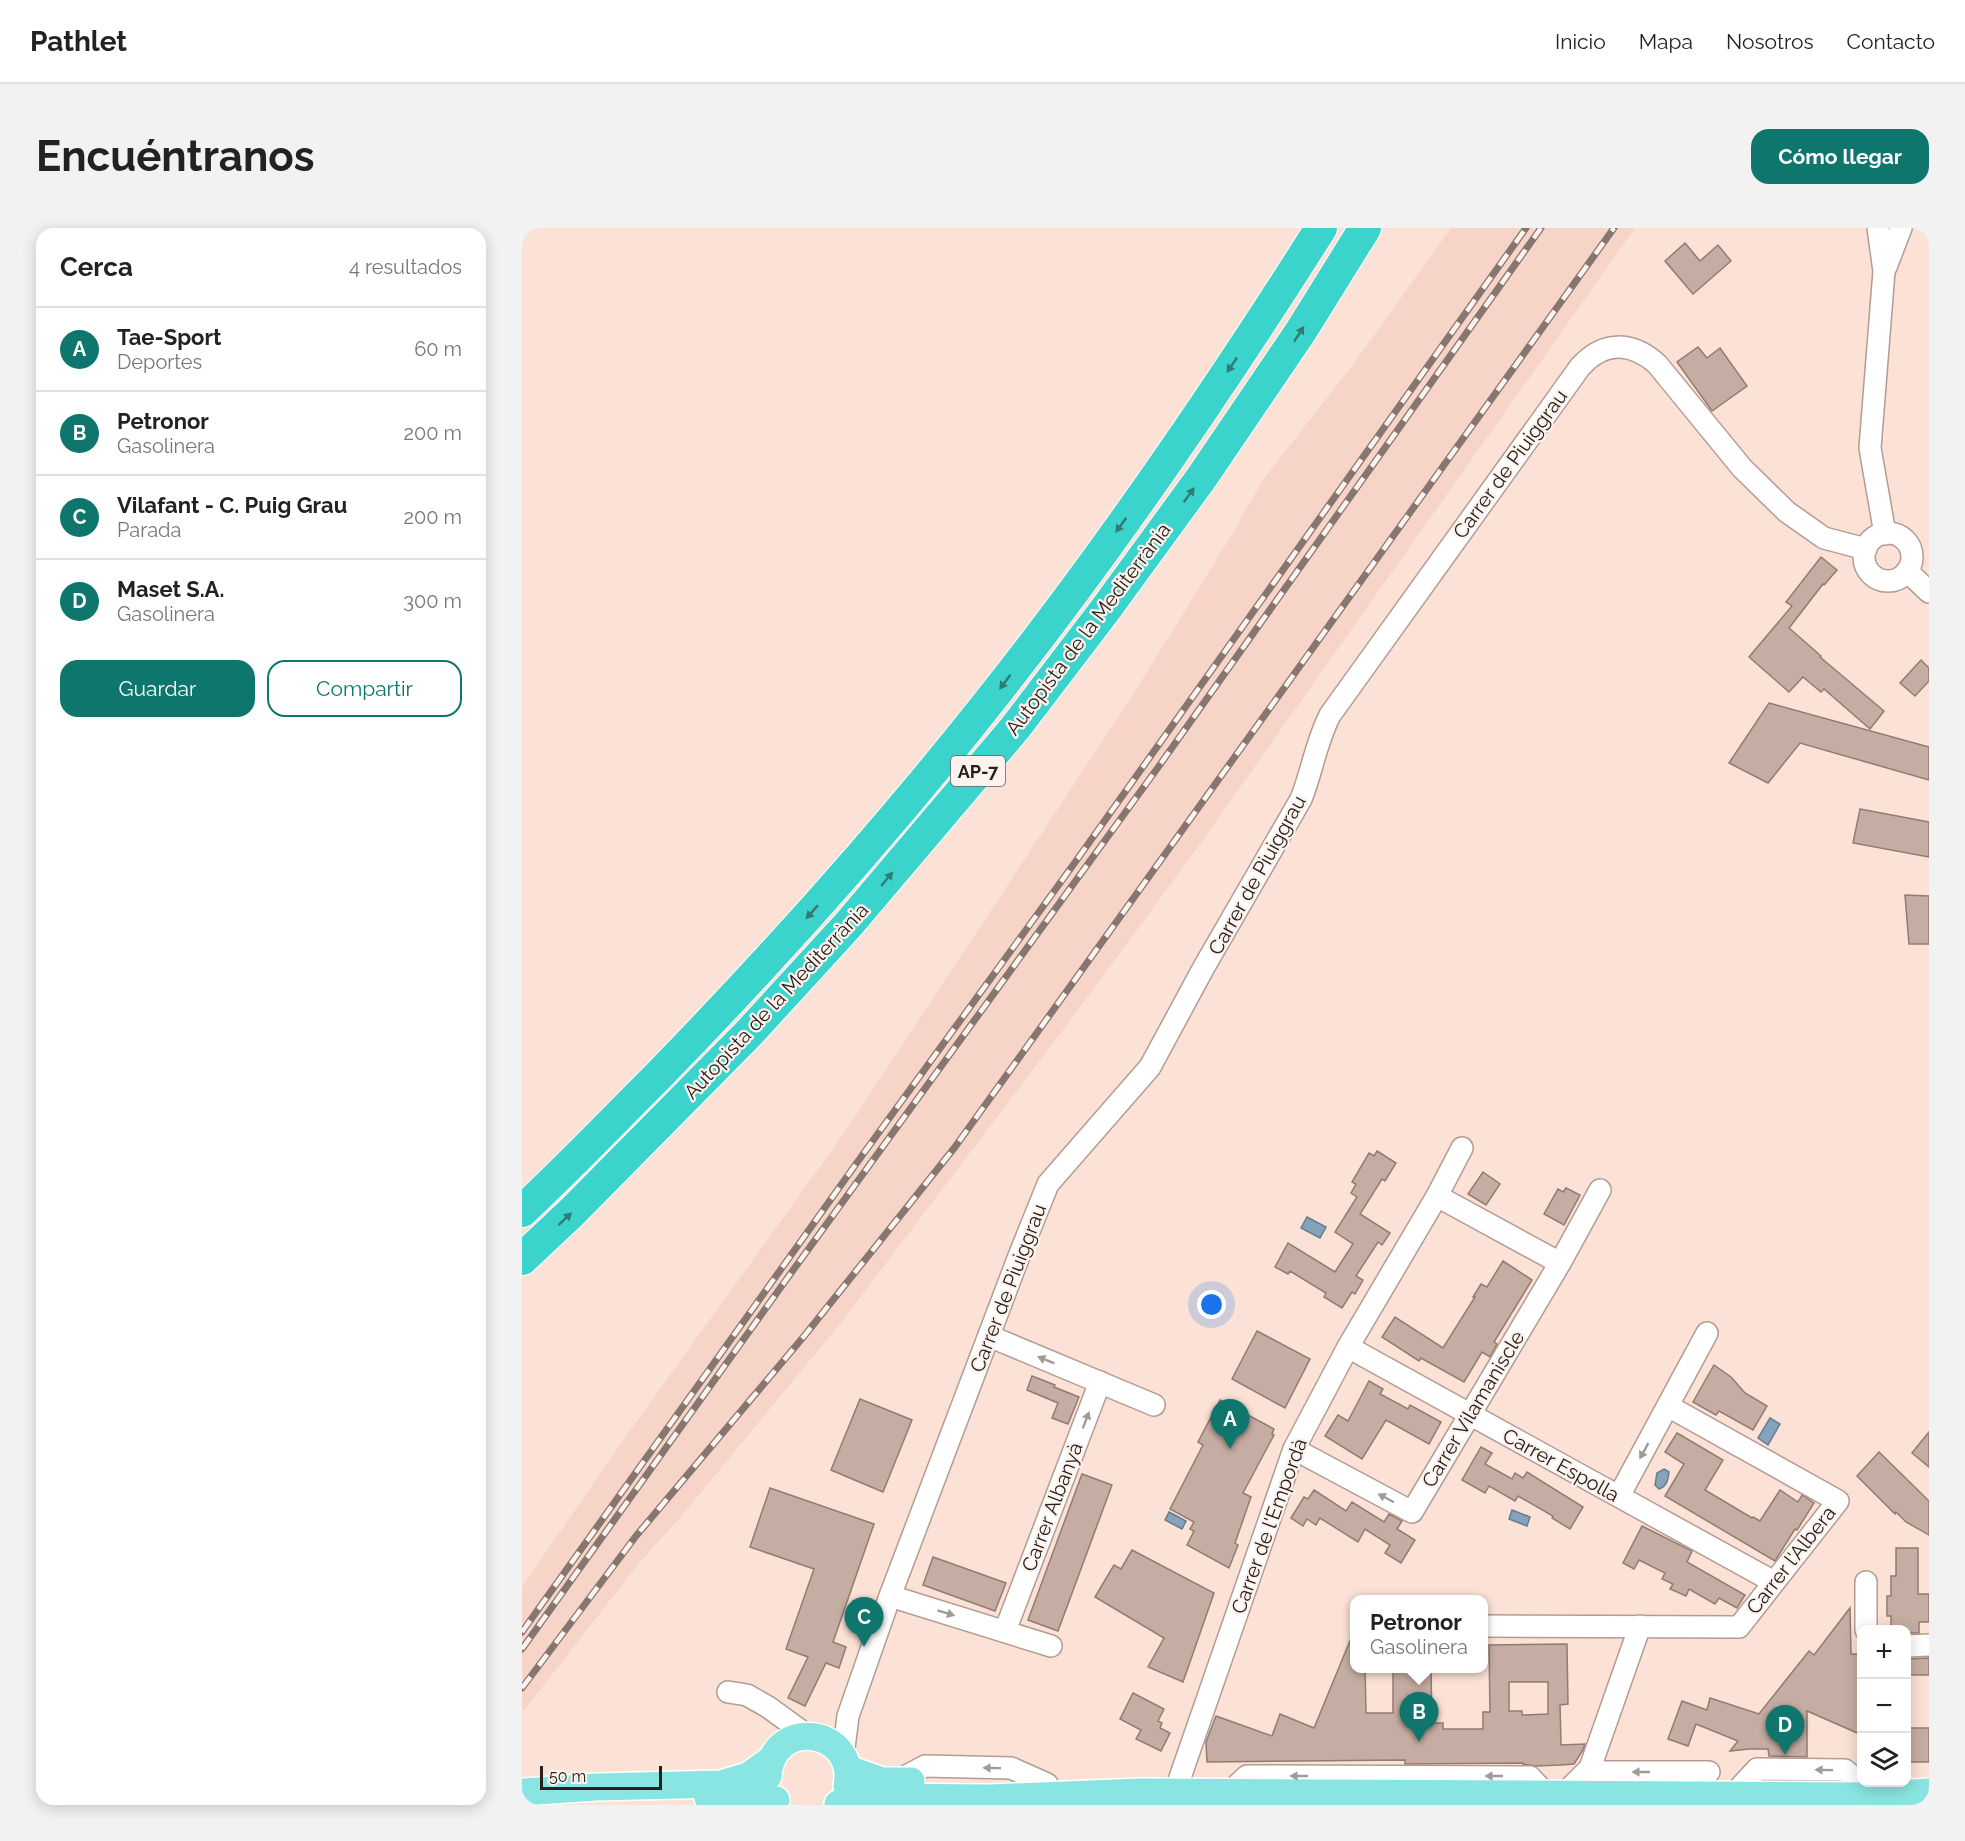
<!DOCTYPE html>
<html lang="es">
<meta charset="utf-8">
<style>
:root{--surface:#fff;--page:#f2f2f2;--text:#222;--muted:#767676;--line:#e0e0e0;--accent:#0f766e}
body{margin:0;font-family:Raleway,sans-serif;background:var(--page);color:var(--text)}
.controls{position:absolute;right:18px;bottom:18px;display:grid;overflow:hidden;border-radius:12px;box-shadow:0 3px 15px #0003}
.controls button{width:54px;height:54px;display:grid;place-items:center;padding:0;border:0;border-bottom:2px solid var(--line);background:var(--surface);color:var(--text);font:30px sans-serif}
.scale{position:absolute;left:18px;bottom:15px;width:122px;box-sizing:border-box;padding-left:6px;border:3px solid #29201c;border-top:0;font-size:16px;line-height:21px;white-space:nowrap;color:#29201c;-webkit-text-stroke:4px #fcf2ee;paint-order:stroke}
.you{position:absolute;left:690px;top:1077px;width:21px;height:21px;margin:-15px;border:4px solid #fff;border-radius:50%;background:#1a73e8;box-shadow:0 0 0 9px #1a73e833}
.badge{display:grid;place-items:center;width:39px;height:39px;border-radius:50%;background:var(--accent);color:#fff;font-size:20px;font-weight:700}
.pin{position:absolute;translate:-50% -50px;filter:drop-shadow(0 2px 3px #0008)}
.pin::after{content:'';position:absolute;top:32px;width:21px;height:18px;background:inherit;clip-path:polygon(0 0,100% 0,50% 100%)}
.popup{position:absolute;left:828px;top:1367px;width:138px;height:78px;box-sizing:border-box;display:grid;place-content:center;border-radius:12px;background:var(--surface);filter:drop-shadow(0 2px 4px #0005);font-size:20px;white-space:nowrap;color:var(--muted)}
.popup b{font-size:22px;color:var(--text)}
.popup::after{content:'';position:absolute;left:50%;top:100%;margin-left:-12px;border:12px solid transparent;border-top-color:var(--surface)}
.list{margin:0;padding:0;list-style:none}
h2{display:flex;justify-content:space-between;align-items:center;height:78px;margin:0;padding:0 24px;font-size:26px}
h2 small{font-size:20px;font-weight:400;color:var(--muted)}
.list li{display:grid;grid-template-columns:39px 1fr auto;gap:18px;align-items:center;box-sizing:border-box;height:84px;padding:0 24px;border-top:2px solid var(--line)}
.list b{display:block;font-size:22px;white-space:nowrap}
.list p{margin:0;font-size:20px;white-space:nowrap;color:var(--muted)}
.list em{font-size:20px;font-style:normal;color:var(--muted)}
.actions{display:flex;gap:12px;padding:18px 24px}
.actions a{flex:1;padding:14px 0;border:2px solid var(--accent);border-radius:18px;text-align:center;font-size:21px;color:var(--accent)}
.actions .main{background:var(--accent);color:#fff}
.icon{flex:none;width:33px;height:33px;fill:none;stroke:currentColor;stroke-width:2;stroke-linecap:round;stroke-linejoin:round}
.map{position:relative;flex:none;width:1407px;height:1577px;overflow:hidden;border-radius:18px}
header{display:flex;align-items:center;gap:36px;box-sizing:border-box;height:84px;padding:0 30px;background:var(--surface);border-bottom:2px solid var(--line)}
header strong{font-size:28px}
nav{display:flex;gap:33px;margin-inline-start:auto;font-size:21px}
.intro{display:flex;align-items:center;justify-content:space-between;box-sizing:border-box;height:144px;padding:0 36px}
h1{margin:0;font-size:42px}
.button{padding:15px 27px;border-radius:18px;background:var(--accent);color:#fff;font-size:21px;font-weight:700}
main{display:flex;gap:36px;padding:0 36px}
aside{flex:1;background:var(--surface);border-radius:18px;box-shadow:0 3px 15px #0003}
.map>svg:first-child{display:block}
</style>
<header>
<strong>Pathlet</strong>
<nav><a>Inicio</a><a>Mapa</a><a>Nosotros</a><a>Contacto</a></nav>
</header>
<div class="intro"><h1>Encuéntranos</h1><a class="button">Cómo llegar</a></div>
<main>
<aside>
<h2>Cerca<small>4 resultados</small></h2>
<ul class="list">
<li><span class="badge">A</span><div><b>Tae-Sport</b><p>Deportes</p></div><em>60 m</em></li>
<li><span class="badge">B</span><div><b>Petronor</b><p>Gasolinera</p></div><em>200 m</em></li>
<li><span class="badge">C</span><div><b>Vilafant - C. Puig Grau</b><p>Parada</p></div><em>200 m</em></li>
<li><span class="badge">D</span><div><b>Maset S.A.</b><p>Gasolinera</p></div><em>300 m</em></li>
</ul>
<div class="actions"><a class="main">Guardar</a><a>Compartir</a></div>
</aside>
<div class="map">
<svg width="1407" height="1577" viewBox="0 0 1407 1577">
<rect width="100%" height="100%" fill="#fbe1d6"/>
<path fill="#f6d4c7" d="M929,0H1113L673,623L547,794L318,1096L156,1292L117,1335L0,1485V1359L102,1211L323,904L607,473L708,310L741,252L833,134Z"/>
<g fill="#84a3bc" stroke="#697c8c" stroke-width="1.5">
<path d="M785,989L804,999L798,1010L779,1000Z"/>
<path d="M1248,1190L1258,1196L1246,1217L1236,1210Z"/>
<path d="M1142,1241L1147,1244C1146,1252 1145,1258 1137,1261L1133,1257L1135,1245Z"/>
<path d="M990,1282L1008,1289L1005,1298L987,1291Z"/>
<path d="M647,1284L664,1293L660,1301L643,1292Z"/>
</g>
<g fill="#c6ada3" stroke="#927b72" stroke-width="1.5" fill-rule="evenodd">
<path d="M1163,15L1178,33L1196,17L1209,33L1171,66L1143,33Z"/>
<path d="M1176,119L1185,130L1198,120L1225,158L1190,183L1155,134Z"/>
<path d="M1299,329L1315,342L1302,357L1301,356L1267,400L1299,428L1298,429L1362,483L1348,501L1302,461L1299,464L1281,449L1267,464L1227,429L1270,378L1264,374Z"/>
<path d="M1399,432L1407,440V453L1393,468L1378,455Z"/>
<path d="M1247,475L1407,519V552L1278,515L1246,555L1207,535Z"/>
<path d="M1338,581L1407,594V629L1331,615Z"/>
<path d="M1383,667L1407,668V716H1387Z"/>
<path d="M855,923L874,935L863,953L860,951L838,986L868,1005L860,1017L856,1014L834,1048L841,1052L833,1066L830,1064L820,1080L802,1069L804,1065L768,1043L766,1046L753,1039L766,1015L813,1044L831,1016L813,1004L835,969L829,965L834,956L830,954L847,925L852,928Z"/>
<path d="M961,944L978,956L964,977L946,966Z"/>
<path d="M1044,960L1058,967L1042,997L1022,986L1036,961L1041,964Z"/>
<path d="M981,1033L1010,1052L972,1114L975,1116L968,1129L960,1124L942,1154L899,1130L897,1133L860,1109L873,1089L921,1120L953,1069H951L959,1056L965,1059Z"/>
<path d="M735,1103L788,1131L763,1180L710,1151Z"/>
<path d="M1192,1137L1209,1149L1223,1165L1245,1178L1231,1202L1197,1183L1194,1187L1171,1174Z"/>
<path d="M510,1148L533,1157L532,1159L557,1169L546,1196L530,1190L536,1175L505,1162Z"/>
<path d="M847,1153L861,1161L858,1166L886,1181L888,1177L919,1194L907,1216L864,1192L840,1231L803,1208L816,1187L826,1193Z"/>
<path d="M338,1171L390,1192L361,1264L309,1242Z"/>
<path d="M698,1172L752,1201L750,1206L752,1207L721,1265L729,1269L713,1315L716,1317L707,1340L665,1317L672,1303L668,1301L672,1294L648,1281L681,1217L676,1214Z"/>
<path d="M1407,1204V1239L1390,1225Z"/>
<path d="M1155,1205L1201,1232L1183,1262L1230,1290L1231,1289L1238,1293L1258,1262L1276,1274L1280,1267L1292,1275L1275,1302L1273,1301L1253,1333L1143,1268L1162,1236L1143,1224Z"/>
<path d="M959,1219L970,1225L963,1236L990,1251L993,1245L1001,1250L1005,1244L1061,1279L1048,1301L1030,1290L1031,1288L996,1268L993,1273L967,1258L963,1265L940,1252Z"/>
<path d="M1357,1224L1407,1273V1307L1384,1294L1374,1284L1373,1286L1335,1248Z"/>
<path d="M560,1246L590,1257L536,1403L506,1392Z"/>
<path d="M248,1260L352,1296L311,1414L324,1419L317,1440L304,1435L283,1478L266,1470L286,1429L264,1421L292,1341L228,1319Z"/>
<path d="M792,1262L824,1283L830,1274L862,1294L867,1286L880,1293L875,1301L893,1312L879,1335L863,1325L868,1317L843,1301L836,1314L798,1290L794,1297L785,1291L781,1298L769,1290L782,1269L786,1271Z"/>
<path d="M1120,1298L1170,1323L1165,1334L1223,1367L1215,1380L1197,1370L1193,1376L1167,1361L1164,1368L1148,1361L1151,1356L1140,1351L1143,1345L1117,1332L1112,1341L1101,1335Z"/>
<path d="M1374,1320H1396V1366H1407V1394H1397V1405H1384V1401H1369V1388H1365V1368H1369V1348H1374Z"/>
<path d="M610,1322L692,1365L661,1454L626,1439L642,1410L573,1369L592,1337L599,1341Z"/>
<path d="M411,1329L484,1355L473,1383L401,1357Z"/>
<path d="M1328,1380L1329,1426H1340V1507L1285,1483V1529L1247,1528L1246,1521H1227L1208,1523L1216,1513L1174,1496L1166,1518L1146,1511L1160,1473L1185,1482L1188,1470L1237,1486L1287,1423L1292,1427Z"/>
<path d="M832,1403V1440H843L844,1485H871V1440H909L910,1495H921V1501H961V1484H968L967,1417L1045,1416L1046,1476L1038,1477L1039,1517L1063,1516L1061,1522L1052,1536L1039,1537L1013,1538L1001,1536V1535L883,1536V1532L685,1534L684,1514L694,1488L750,1508L758,1486L792,1500ZM987,1454H1026V1486L1000,1487V1483H987Z"/>
<path d="M1407,1430V1447H1384V1431Z"/>
<path d="M611,1465L642,1481L636,1493L640,1495L638,1500L648,1505L639,1523L614,1511L619,1502L598,1491Z"/>
<rect x="1384" y="1500" width="23" height="34"/>
</g>
<g fill="none" stroke-linecap="round" stroke-linejoin="round">
<g stroke="#b49c92" stroke-width="24">
<g id="minor">
<path d="M1356,0L1362,43L1348,220L1363,306"/>
<path d="M1364,39L1379,0"/>
<circle cx="1366" cy="329" r="24"/>
<path d="M1385,343L1407,364"/>
<path d="M915,968L1038,1035"/>
<path d="M467,1108L632,1177"/>
<path d="M826,1119L1252,1354"/>
<path d="M772,1221L890,1284L1038,1035L1078,962"/>
<path d="M1097,1268L1185,1105"/>
<path d="M368,1368L529,1418"/>
<path d="M962,1398L1217,1399L1316,1273L1146,1178"/>
<path d="M1344,1402V1354"/>
<path d="M483,1403L578,1154"/>
<path d="M1384,1418L1407,1417"/>
<path d="M206,1464L225,1467L246,1479L286,1508"/>
<path d="M321,1528L326,1488L368,1368L497,1028L526,956L628,839L682,739L779,571C790,544 794,514 808,487L1058,139C1081,113 1109,113 1135,136L1220,240L1265,284L1302,310L1344,321"/>
<path d="M1068,1540L1081,1544H1187"/>
<path d="M375,1553L403,1538L489,1540L525,1556"/>
<path d="M709,1563L725,1548L1008,1549L1023,1565"/>
<path d="M653,1564L772,1221L826,1119L915,968L940,920"/>
<path d="M1211,1567L1235,1541L1323,1542L1351,1568"/>
<path d="M1042,1576L1043,1565L1068,1540L1118,1398"/>
</g>
</g>
<g stroke="#fff" stroke-width="30">
<g id="major">
<path d="M326,1541L360,1553H389"/>
<path d="M246,1548C250,1488 336,1500 325,1558"/>
<path d="M0,1564L74,1559L199,1556L226,1548L250,1531"/>
<path d="M186,1570L209,1568L254,1572"/>
<path d="M316,1576L350,1569L468,1570L618,1564L1351,1568L1407,1564"/>
</g>
</g>
<g stroke="#fff" stroke-width="34">
<g id="highway">
<path d="M0,983C47,939 91,893 136,848C252,729 363,605 466,475C586,324 696,163 799,0"/>
<path d="M0,1031L50,984L226,806L326,697L493,500L583,382L680,249L779,103L843,0"/>
</g>
</g>
<use href="#minor" stroke="#fff" stroke-width="21"/>
<use href="#major" stroke="#89e5e1" stroke-width="27"/>
<use href="#highway" stroke="#3bd4cd" stroke-width="32"/>
<g stroke="#86766f" stroke-width="7">
<g id="rail">
<path d="M0,1404L339,929L554,633L1004,0"/>
<path d="M0,1421L264,1052L637,538L1019,0"/>
<path d="M0,1460L114,1308L283,1107L433,919L1092,0"/>
</g>
</g>
<use href="#rail" stroke="#fcf2ee" stroke-width="4.5" stroke-dasharray="14" stroke-linecap="butt"/>
</g>
<defs><path id="oneway-solid" d="M-6-.8H1V-3.2L6.5 0L1 3.2V.8H-6Z" transform="scale(1.5)"/></defs>
<g fill="#327a74">
<use href="#oneway-solid" transform="translate(777 106) rotate(-57)"/>
<use href="#oneway-solid" transform="translate(710 137) rotate(124)"/>
<use href="#oneway-solid" transform="translate(667 267) rotate(-54)"/>
<use href="#oneway-solid" transform="translate(599 297) rotate(126)"/>
<use href="#oneway-solid" transform="translate(483 454) rotate(127)"/>
<use href="#oneway-solid" transform="translate(365 651) rotate(-50)"/>
<use href="#oneway-solid" transform="translate(290 684) rotate(132)"/>
<use href="#oneway-solid" transform="translate(43 991) rotate(-43)"/>
</g>
<g fill="#9f9b99">
<use href="#oneway-solid" transform="translate(524 1132) rotate(-158)"/>
<use href="#oneway-solid" transform="translate(564 1192) rotate(-69)"/>
<use href="#oneway-solid" transform="translate(1122 1223) rotate(119)"/>
<use href="#oneway-solid" transform="translate(864 1270) rotate(-152)"/>
<use href="#oneway-solid" transform="translate(424 1385) rotate(17)"/>
<use href="#oneway-solid" transform="translate(470 1540) rotate(-179)"/>
<use href="#oneway-solid" transform="translate(1302 1542) rotate(-179)"/>
<use href="#oneway-solid" transform="translate(1119 1544) rotate(-180)"/>
<use href="#oneway-solid" transform="translate(777 1548) rotate(-180)"/>
<use href="#oneway-solid" transform="translate(972 1548) rotate(-180)"/>
</g>
<g text-anchor="middle" dominant-baseline="central" stroke-width="4.5" stroke-linejoin="round" paint-order="stroke">
<rect fill="#fcf2ee" stroke="#685f5b" stroke-width="1.5" x="429" y="528" width="54" height="30" rx="4.5"/>
<g font-size="18" font-weight="bold" fill="#29201c">
<text x="456" y="543">AP-7</text>
</g>
<g font-size="20" fill="#29201c" stroke="#fcf2ee">
<text transform="translate(988 236) rotate(-54)">Carrer de Piuiggrau</text>
<text transform="translate(566 401) rotate(-53)">Autopista de la Mediterrània</text>
<text transform="translate(735 647) rotate(-61)">Carrer de Piuiggrau</text>
<text transform="translate(254 773) rotate(-47)">Autopista de la Mediterrània</text>
<text transform="translate(486 1060) rotate(-69)">Carrer de Piuiggrau</text>
<text transform="translate(951 1181) rotate(-59)">Carrer Vilamaniscle</text>
<text transform="translate(1039 1237) rotate(29)">Carrer Espolla</text>
<text transform="translate(530 1279) rotate(-69)">Carrer Albanyà</text>
<text transform="translate(747 1298) rotate(-70)">Carrer de l'Empordà</text>
<text transform="translate(1269 1332) rotate(-52)">Carrer l'Albera</text>
</g>
</g>
</svg>
<div class="controls">
<button>+</button>
<button>−</button>
<button><svg class="icon" aria-label="layers" viewBox="0 0 24 24"><path d="M12 4l9 5-9 5-9-5zM3 14l9 5 9-5"/></svg></button>
</div>
<div class="scale">50 m</div>
<div class="you"></div>
<div class="pin badge" style="left:708px;top:1221px">A</div>
<div class="pin badge" style="left:897px;top:1514px">B</div>
<div class="popup"><b>Petronor</b>Gasolinera</div>
<div class="pin badge" style="left:342px;top:1419px">C</div>
<div class="pin badge" style="left:1263px;top:1527px">D</div>
</div>
</main>
